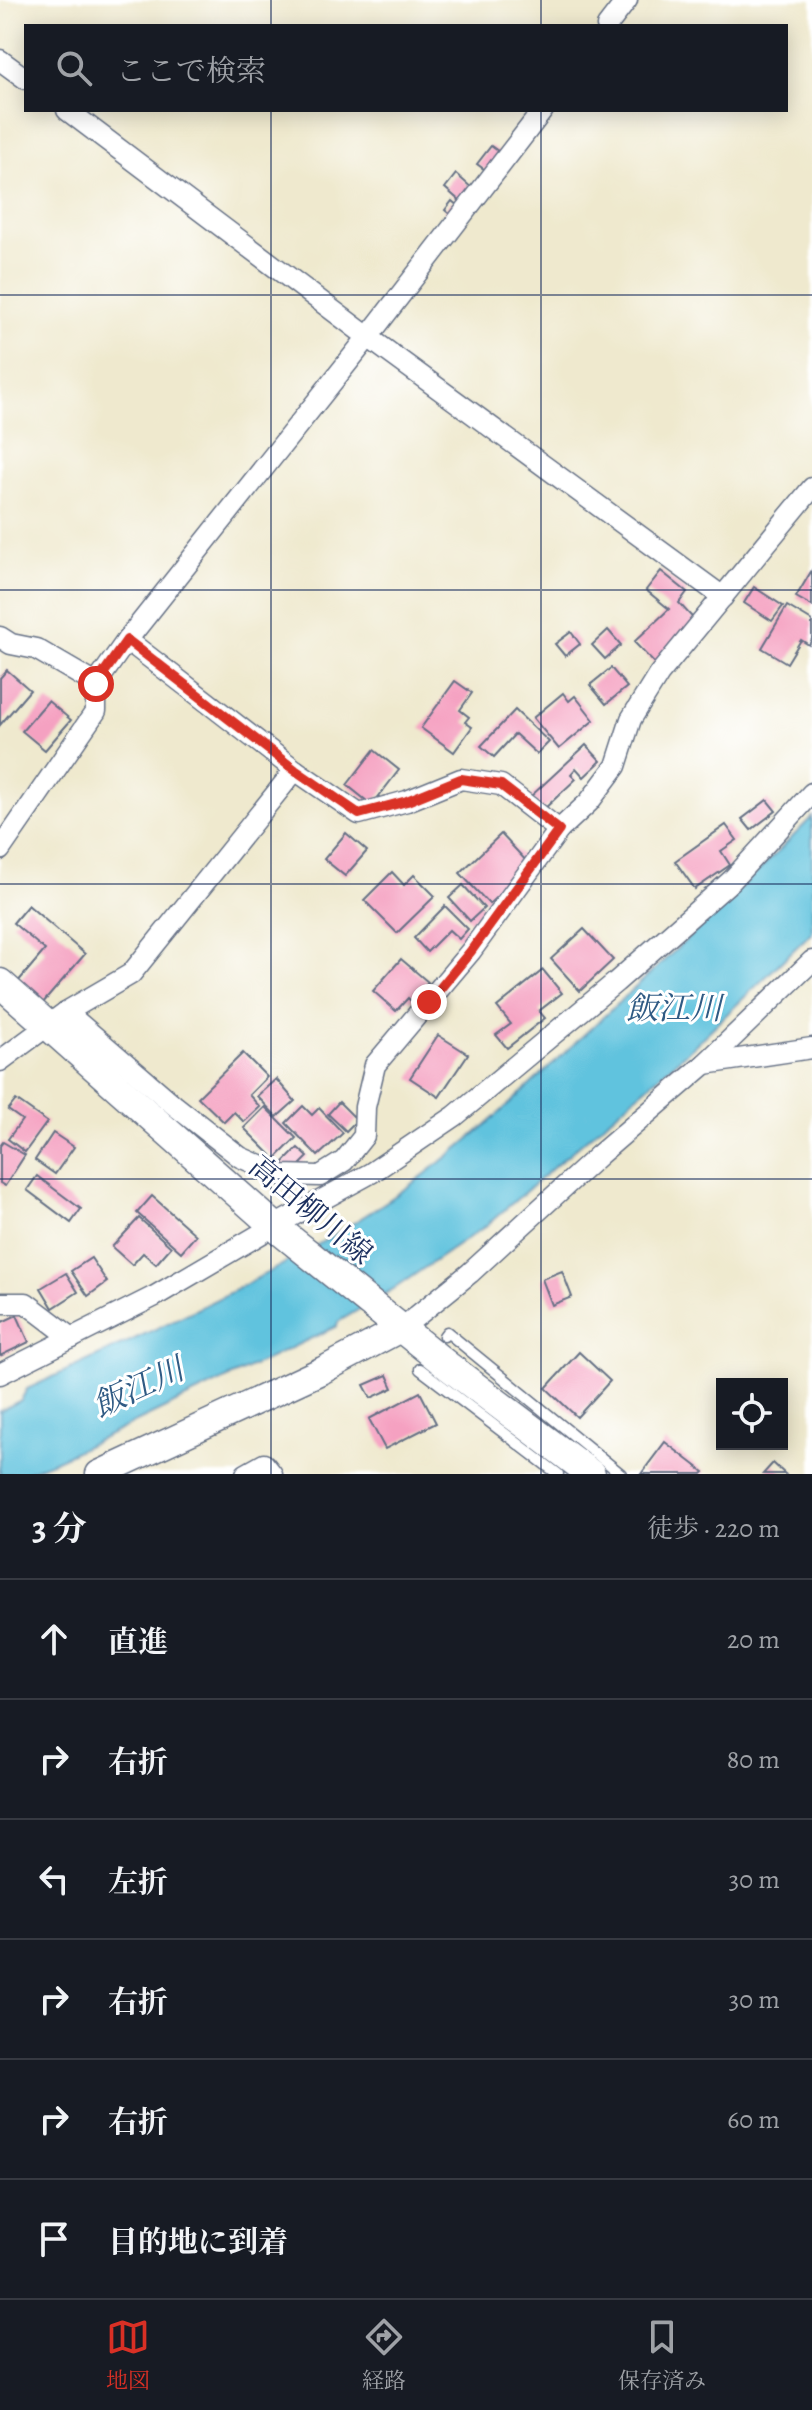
<!DOCTYPE html>
<html lang="ja">
<meta charset="utf-8">
<style>
:root{--surface:#171b24;--page:#242831;--text:#f1f3f6;--muted:#9ea1a6;--line:#363941;--accent:#d93025}
body{margin:0;font-family:Alegreya,"Noto Serif JP",serif;background:var(--page);color:var(--text)}
.controls{position:absolute;right:24px;bottom:24px;display:grid;overflow:hidden;border-radius:0px;box-shadow:0 4px 20px #0003}
.controls button{width:72px;height:72px;display:grid;place-items:center;padding:0;border:0;border-bottom:2px solid var(--line);background:var(--surface);color:var(--text);font:40px sans-serif}
.stop{position:absolute;width:24px;height:24px;margin:-18px;border:6px solid #d93025;border-radius:50%;background:#fff}
.stop.end{background:#d93025;border-color:#fff;box-shadow:0 2px 8px #0008}
.list{margin:0;padding:0;list-style:none}
h2{display:flex;justify-content:space-between;align-items:center;height:104px;margin:0;padding:0 32px;font-size:34px}
h2 small{font-size:26px;font-weight:400;color:var(--muted)}
.list li{display:grid;grid-template-columns:52px 1fr auto;gap:24px;align-items:center;box-sizing:border-box;height:120px;padding:0 32px;border-top:2px solid var(--line)}
.list b{display:block;font-size:30px;white-space:nowrap}
.list em{font-size:26px;font-style:normal;color:var(--muted)}
.icon{flex:none;width:44px;height:44px;fill:none;stroke:currentColor;stroke-width:2;stroke-linecap:round;stroke-linejoin:round}
.map{position:relative;flex:none;width:812px;height:1474px;overflow:hidden}
.search{position:absolute;background:var(--surface);box-shadow:0 4px 20px #0003;left:24px;right:24px;top:24px;height:88px;display:flex;align-items:center;gap:20px;box-sizing:border-box;padding:0 28px;border-radius:0px;color:var(--muted);font-size:30px}
.sheet{height:824px;background:var(--surface)}
nav{display:flex;justify-content:space-around;align-items:center;box-sizing:border-box;height:112px;border-top:2px solid var(--line);background:var(--surface);font-size:22px;color:var(--muted)}
nav a{display:grid;justify-items:center;gap:4px}
nav .on{color:var(--accent)}
.map>svg:first-child{display:block}
</style>
<div class="map">
<svg width="812" height="1474" viewBox="0 0 812 1474">
<rect width="100%" height="100%" fill="#fff"/>
<filter id="ink" filterUnits="userSpaceOnUse"><feTurbulence type="fractalNoise" baseFrequency=".0125" numOctaves="2"/><feDisplacementMap in="SourceGraphic" scale="16" xChannelSelector="R" yChannelSelector="G"/><feConvolveMatrix kernelMatrix="1 2 1 2 8 2 1 2 1" color-interpolation-filters="sRGB"/></filter>
<filter id="wash" filterUnits="userSpaceOnUse"><feTurbulence type="fractalNoise" baseFrequency=".006" numOctaves="4" result="noise"/><feDisplacementMap in="SourceGraphic" scale="32" xChannelSelector="R" yChannelSelector="G"/><feGaussianBlur stdDeviation="1.8" result="paint"/><feColorMatrix in="noise" values="0 0 0 0 0 0 0 0 0 0 0 0 0 0 0 0 0 1.4 0 .05"/><feComposite in="paint" operator="in"/></filter>
<g filter="url(#wash)">
<rect width="100%" height="100%" fill="#efe9ce"/>
<path fill="#60c3de" stroke="#3e799e" stroke-width="2" d="M812,817V932L696,1044L487,1225L395,1288L338,1322L337,1326L61,1458L23,1474H0V1411L21,1400L27,1389C157,1328 289,1271 406,1188C472,1142 530,1085 589,1030C665,960 740,891 812,817Z"/>
<g id="blocks">
<g fill="#f5a1c1">
<path d="M491,146L502,154L488,172L477,164Z"/>
<path d="M456,174L473,189L461,202L445,188Z"/>
<path d="M452,201L459,207L452,216L445,210Z"/>
<path d="M812,570V606L796,597Z"/>
<path d="M661,571L687,592L679,603L700,626L655,664L634,642L669,609L646,590Z"/>
<path d="M754,587L783,606L772,621L744,603Z"/>
<path d="M787,606L812,621V639L809,645L801,640L787,663L762,648Z"/>
<path d="M608,630L621,645L605,659L592,645Z"/>
<path d="M571,632L580,644L565,656L555,644Z"/>
<path d="M611,668L627,687L606,704L590,685Z"/>
<path d="M7,670L30,690L0,725V678Z"/>
<path d="M455,681L472,693L460,710L469,717L465,722L472,727L454,752L421,728Z"/>
<path d="M563,693L569,701L575,696L594,720L559,749L533,718Z"/>
<path d="M48,701L71,720L45,750L22,731Z"/>
<path d="M515,710L549,742L537,754L515,734L494,757L481,746Z"/>
<path d="M586,745L601,761L584,777L576,768L571,774L576,779L543,810L530,797Z"/>
<path d="M374,750L399,770L372,805L347,785Z"/>
<path d="M767,800L776,811L751,830L742,819Z"/>
<path d="M726,825L737,840L721,851L730,865L695,889L675,861Z"/>
<path d="M346,833L367,851L345,876L324,859Z"/>
<path d="M501,834L530,865L489,904L460,873Z"/>
<path d="M392,872L404,885L414,875L435,896L397,933L364,900Z"/>
<path d="M463,885L484,908L470,921L449,898Z"/>
<path d="M28,905L85,954L42,1004L17,983L45,950L13,923Z"/>
<path d="M445,906L468,929L459,939L449,930L427,952L414,938Z"/>
<path d="M584,929L613,960L580,991L551,959Z"/>
<path d="M401,959L428,982L411,1001L408,998L396,1011L373,991Z"/>
<path d="M543,970L562,993L539,1011L545,1018L507,1048L496,1035L511,1024L497,1007Z"/>
<path d="M438,1035L468,1054L439,1097L410,1078Z"/>
<path d="M243,1053L267,1077L249,1095L260,1107L244,1122L234,1112L224,1122L198,1097Z"/>
<path d="M276,1079L295,1101L277,1117L257,1096Z"/>
<path d="M16,1100L47,1122L25,1152L8,1139L22,1120L8,1110Z"/>
<path d="M339,1102L357,1120L346,1131L328,1114Z"/>
<path d="M303,1106L312,1115L319,1108L343,1133L318,1156L286,1123Z"/>
<path d="M265,1107L296,1138L275,1159L244,1128Z"/>
<path d="M53,1133L74,1147L55,1174L35,1160Z"/>
<path d="M3,1142L25,1155L5,1186L0,1183V1146Z"/>
<path d="M298,1148L308,1157L289,1176L280,1166Z"/>
<path d="M37,1176L81,1209L71,1223L27,1190Z"/>
<path d="M152,1196L196,1235L181,1252L137,1213Z"/>
<path d="M139,1218L171,1247L156,1264L143,1253L132,1265L112,1247Z"/>
<path d="M91,1258L107,1282L88,1296L71,1271Z"/>
<path d="M562,1271L572,1297L552,1305L542,1279Z"/>
<path d="M66,1273L78,1292L53,1308L41,1288Z"/>
<path d="M17,1315L29,1342L0,1356V1323Z"/>
<path d="M579,1352L610,1381L577,1417L546,1388Z"/>
<path d="M387,1375L393,1388L371,1398L364,1385Z"/>
<path d="M420,1392L436,1423L385,1449L369,1419Z"/>
<path d="M665,1442L704,1472L702,1474H641Z"/>
<path d="M773,1463L785,1474H763Z"/>
</g>
</g>
</g>
<g filter="url(#ink)">
<use href="#blocks" fill-opacity="0" stroke="#657085" stroke-width="2"/>
<g fill="none" stroke-linecap="round" stroke-linejoin="round">
<g stroke="#657085" stroke-width="13">
<g id="service">
<path d="M444,1336L447,1332L621,1474"/>
<path d="M420,1369L558,1474"/>
</g>
</g>
<g stroke="#657085" stroke-width="23">
<g id="minor">
<path d="M607,26L627,0"/>
<path d="M0,60L26,79"/>
<path d="M67,110L368,337L723,597"/>
<path d="M0,637L11,644L36,649L96,684"/>
<path d="M295,770L359,814L407,801L461,779L501,785L559,830"/>
<path d="M0,850L96,711V684L127,640"/>
<path d="M66,1012L174,1105L240,1157L281,1175L320,1176L344,1161L364,1136L365,1107L375,1065L471,951L559,830L589,802L616,766L631,719L659,674L812,488"/>
<path d="M0,1061L66,1012L131,974L295,770L127,640L368,337L543,110"/>
<path d="M705,1064L812,1048"/>
<path d="M0,1303H26L72,1338"/>
<path d="M402,1328L470,1273L599,1155L705,1064L812,961"/>
<path d="M0,1374L155,1296L274,1226L371,1173L455,1116L616,982L732,880L812,793"/>
<path d="M246,1474L264,1464L272,1474"/>
</g>
</g>
<g stroke="#657085" stroke-width="29">
<path id="tertiary" d="M99,1474L323,1370L402,1328"/>
</g>
<g stroke="#657085" stroke-width="31">
<path id="secondary" d="M0,983L274,1226L448,1366L591,1474"/>
</g>
<use href="#service" stroke="#fff" stroke-width="10"/>
<use href="#minor" stroke="#fff" stroke-width="20"/>
<use href="#tertiary" stroke="#fff" stroke-width="26"/>
<use href="#secondary" stroke="#fff" stroke-width="28"/>
</g>
</g>
<g fill="none" stroke-linecap="round" stroke-linejoin="round" filter="url(#ink)">
<path stroke="#d93025" stroke-width="10" d="M96,684L127,640L295,770L359,814L407,801L461,779L501,785L559,830L471,951L429,1002"/>
</g>
<path fill="none" stroke="#1b2f5e" stroke-width="2" stroke-opacity="0.55" d="M271,0V26M541,0V26M271,110V1474M541,110V1474M0,295H812M0,590H812M0,884H812M0,1179H812"/>
<g text-anchor="middle" dominant-baseline="central" stroke-width="6" stroke-linejoin="round" paint-order="stroke">
<g font-size="30" fill="#1b2f5e" stroke="#fff">
<text transform="translate(311 1210) rotate(40)">高田柳川線</text>
</g>
<g font-size="32" font-style="italic" fill="#305b84" stroke="#fff">
<text x="674" y="1008">飯江川</text>
<text transform="translate(138 1387) rotate(-25)">飯江川</text>
</g>
</g>
</svg>
<div class="controls">
<button><svg class="icon" aria-label="locate" viewBox="0 0 24 24"><circle cx="12" cy="12" r="6"/><path d="M12 2v4M12 18v4M2 12h4M18 12h4"/></svg></button>
</div>
<div class="stop" style="left:96px;top:684px"></div>
<div class="stop end" style="left:429px;top:1002px"></div>
<div class="search"><svg class="icon" aria-label="search" viewBox="0 0 24 24"><circle cx="10" cy="10" r="6"/><path d="M15 15l6 6"/></svg>ここで検索</div>
</div>
<section class="sheet">
<h2>3 分<small>徒歩 · 220 m</small></h2>
<ul class="list">
<li><svg class="icon" aria-label="ahead" viewBox="0 0 24 24"><path d="M12 20V5M6 11l6-6 6 6"/></svg><div><b>直進</b></div><em>20 m</em></li>
<li><svg class="icon" aria-label="right" viewBox="0 0 24 24"><path d="M7 20v-9h11M14 6l5 5-5 5"/></svg><div><b>右折</b></div><em>80 m</em></li>
<li><svg class="icon" aria-label="left" viewBox="0 0 24 24"><path d="M17 20v-9H6M10 6l-5 5 5 5"/></svg><div><b>左折</b></div><em>30 m</em></li>
<li><svg class="icon" aria-label="right" viewBox="0 0 24 24"><path d="M7 20v-9h11M14 6l5 5-5 5"/></svg><div><b>右折</b></div><em>30 m</em></li>
<li><svg class="icon" aria-label="right" viewBox="0 0 24 24"><path d="M7 20v-9h11M14 6l5 5-5 5"/></svg><div><b>右折</b></div><em>60 m</em></li>
<li><svg class="icon" aria-label="arrive" viewBox="0 0 24 24"><path d="M6 21V4h12l-3 4 3 4H6"/></svg><div><b>目的地に到着</b></div></li>
</ul>
</section>
<nav>
<a class="on"><svg class="icon" aria-label="map" viewBox="0 0 24 24"><path d="M3 6l6-2 6 2 6-2v14l-6 2-6-2-6 2zM9 4v14M15 6v14"/></svg>地図</a>
<a><svg class="icon" aria-label="directions" viewBox="0 0 24 24"><path d="M12 3l9 9-9 9-9-9zM9 14v-3h6M13 9l2 2-2 2"/></svg>経路</a>
<a><svg class="icon" aria-label="saved" viewBox="0 0 24 24"><path d="M7 4h10v16l-5-4-5 4z"/></svg>保存済み</a>
</nav>
